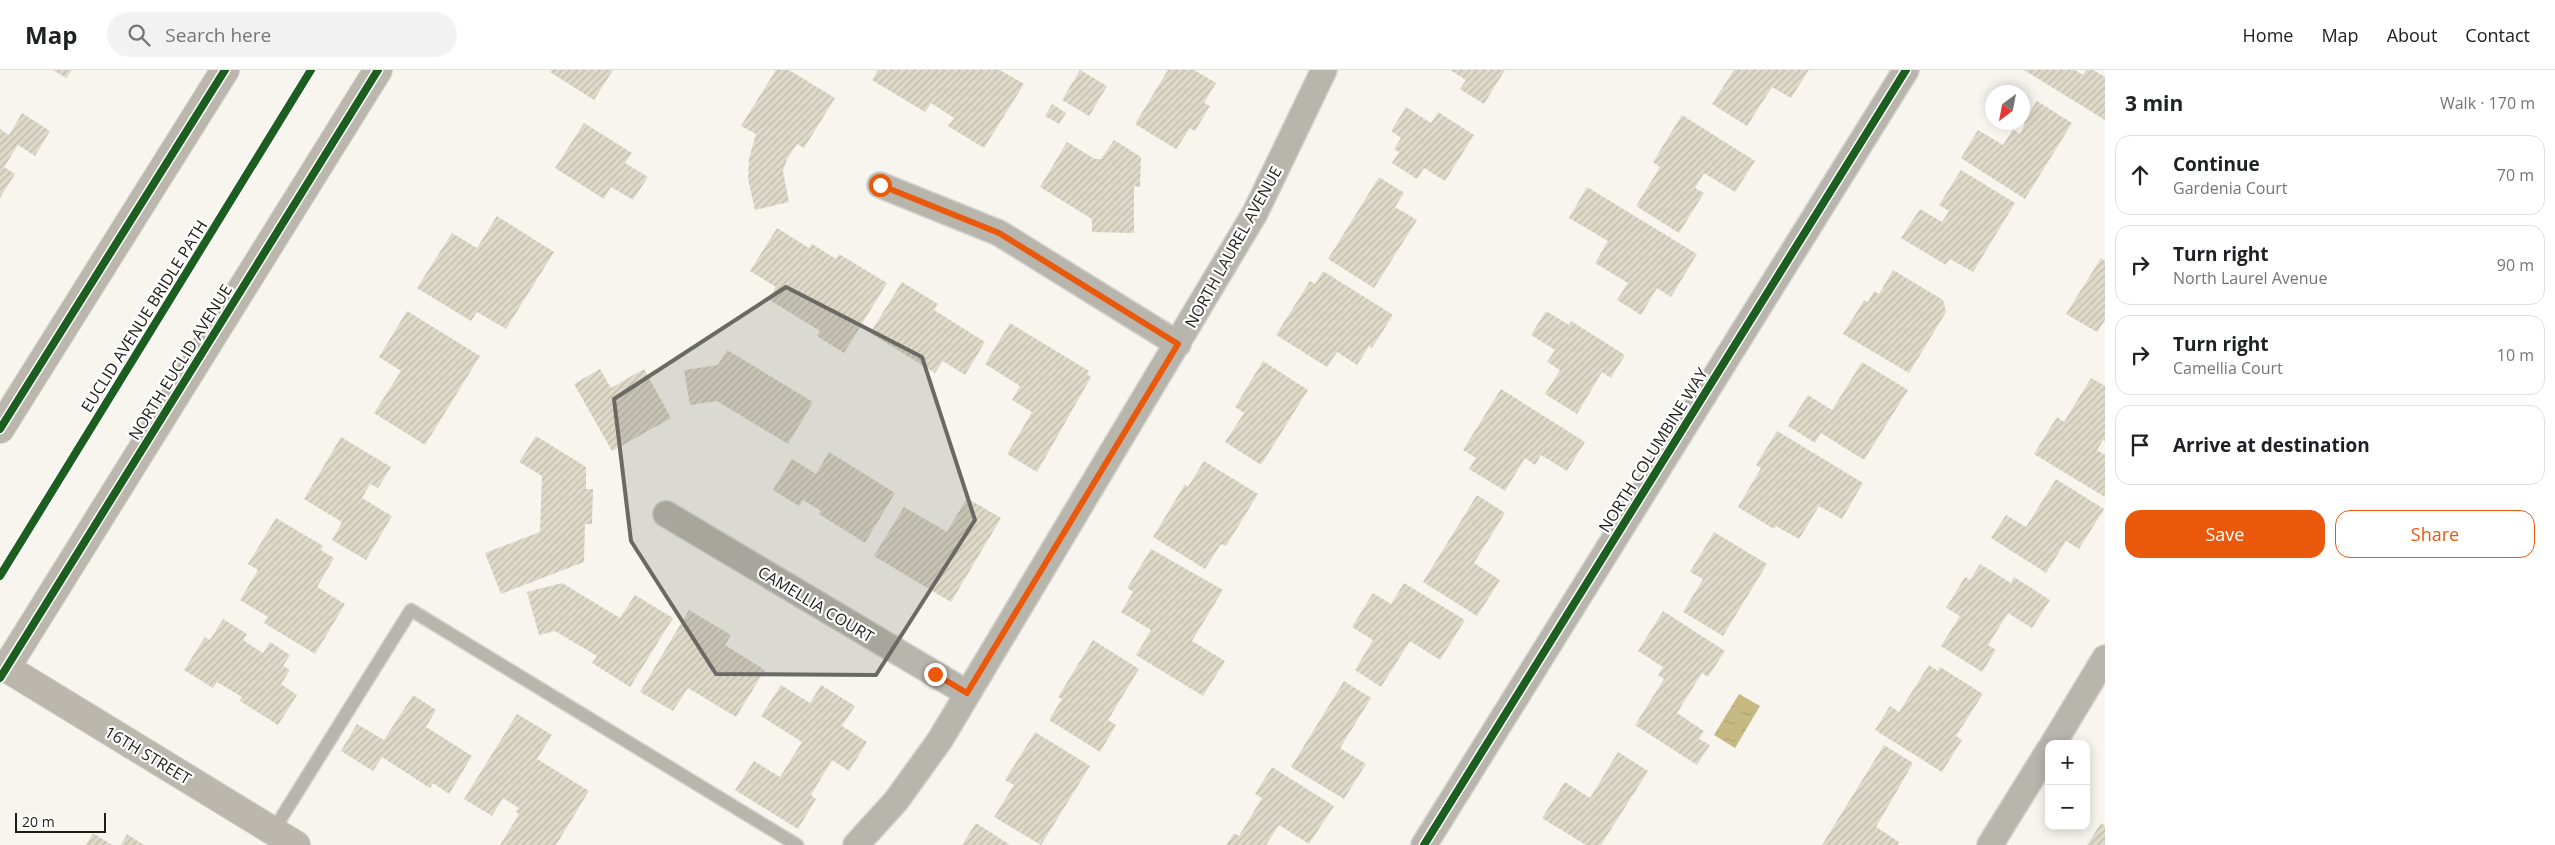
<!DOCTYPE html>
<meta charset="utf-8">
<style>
:root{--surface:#fff;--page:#f2f2f2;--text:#202124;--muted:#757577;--line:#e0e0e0;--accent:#ea580c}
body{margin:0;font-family:"Open Sans",sans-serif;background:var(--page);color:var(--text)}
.controls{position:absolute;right:15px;bottom:15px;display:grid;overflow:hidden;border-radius:10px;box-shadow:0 2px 12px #0003}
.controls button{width:45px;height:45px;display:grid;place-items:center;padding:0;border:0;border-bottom:1px solid var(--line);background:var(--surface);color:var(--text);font:25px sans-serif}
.compass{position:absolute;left:1985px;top:15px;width:45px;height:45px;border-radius:50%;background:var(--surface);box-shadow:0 2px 12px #0003;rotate:212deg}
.scale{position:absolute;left:15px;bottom:12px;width:91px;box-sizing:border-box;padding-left:5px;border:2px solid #1e1d18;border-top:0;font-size:14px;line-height:18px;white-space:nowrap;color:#1e1d18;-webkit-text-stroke:4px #fff;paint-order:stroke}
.stop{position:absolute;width:15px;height:15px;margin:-11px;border:4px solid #ea580c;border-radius:50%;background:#fff}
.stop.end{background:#ea580c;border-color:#fff;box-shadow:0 1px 5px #0008}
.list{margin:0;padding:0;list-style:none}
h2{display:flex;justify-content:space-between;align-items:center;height:65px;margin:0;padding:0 20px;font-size:21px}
h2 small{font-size:16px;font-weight:400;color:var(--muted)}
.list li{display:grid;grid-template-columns:32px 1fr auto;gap:15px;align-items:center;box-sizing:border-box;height:80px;margin:0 10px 10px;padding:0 10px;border:1px solid var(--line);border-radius:15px}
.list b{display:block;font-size:19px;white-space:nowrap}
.list p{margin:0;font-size:16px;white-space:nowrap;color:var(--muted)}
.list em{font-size:16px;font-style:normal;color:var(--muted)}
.actions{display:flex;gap:10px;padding:15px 20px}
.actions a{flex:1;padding:11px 0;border:1px solid var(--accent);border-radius:15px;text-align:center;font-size:18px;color:var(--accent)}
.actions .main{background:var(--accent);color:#fff}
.icon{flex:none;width:28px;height:28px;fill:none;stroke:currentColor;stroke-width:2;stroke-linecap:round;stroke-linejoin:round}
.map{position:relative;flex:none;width:2105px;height:775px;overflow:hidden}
header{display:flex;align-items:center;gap:30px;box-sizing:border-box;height:70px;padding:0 25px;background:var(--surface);border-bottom:1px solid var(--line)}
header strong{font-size:24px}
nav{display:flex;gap:28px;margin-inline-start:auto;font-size:18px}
.search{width:350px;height:45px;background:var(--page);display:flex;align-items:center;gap:12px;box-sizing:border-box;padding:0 18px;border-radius:28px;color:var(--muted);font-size:19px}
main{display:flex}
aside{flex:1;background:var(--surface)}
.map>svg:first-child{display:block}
</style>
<header>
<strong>Map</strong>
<div class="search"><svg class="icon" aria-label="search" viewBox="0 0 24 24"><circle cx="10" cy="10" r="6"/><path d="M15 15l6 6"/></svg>Search here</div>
<nav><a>Home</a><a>Map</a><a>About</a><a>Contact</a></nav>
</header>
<main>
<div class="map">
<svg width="2105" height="775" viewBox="0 0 2105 775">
<defs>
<pattern id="water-ripples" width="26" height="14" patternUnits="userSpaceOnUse" patternTransform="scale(1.25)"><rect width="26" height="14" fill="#c7b982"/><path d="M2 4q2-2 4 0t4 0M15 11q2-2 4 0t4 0" fill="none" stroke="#aa9f70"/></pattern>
<pattern id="building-hatch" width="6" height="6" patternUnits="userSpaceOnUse" patternTransform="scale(1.25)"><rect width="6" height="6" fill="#ded9c8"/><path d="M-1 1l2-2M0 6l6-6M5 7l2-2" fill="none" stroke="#bebaab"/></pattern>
</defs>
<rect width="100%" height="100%" fill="#f7f5ee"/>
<path fill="url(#water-ripples)" d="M1739,624L1760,636L1735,678L1714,665Z"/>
<g fill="url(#building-hatch)">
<path d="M53,0H72L66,8Z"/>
<path d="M552,0H613L594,30L550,2Z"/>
<path d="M776,0H789L835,28L804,78L797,74L787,89L783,101L789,132L755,140L748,109L749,89L756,64L741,56Z"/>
<path d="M878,0H1000L1024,14L984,78L948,56L954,48L931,33L925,42L872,10Z"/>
<path d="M1080,0L1107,16L1089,46L1062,30Z"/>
<path d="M1168,0H1194L1216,13L1204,33L1210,36L1195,61L1190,58L1176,79L1135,54Z"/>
<path d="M1450,0H1505L1484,34L1460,19L1466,10Z"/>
<path d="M1734,0H1809L1791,28L1772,17L1747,56L1712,34Z"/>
<path d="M2024,0H2075L2083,5L2086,0H2093L2105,7V50Z"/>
<path d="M2037,31L2072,53L2025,129L1961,88L1978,60L2003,75L2013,59L2020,64L2025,54L2023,53Z"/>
<path d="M1052,34L1066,43L1059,54L1045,46Z"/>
<path d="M1406,37L1431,53L1438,42L1474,65L1445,111L1424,98L1417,109L1392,93L1399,82L1394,79L1401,68L1391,61Z"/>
<path d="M22,43L50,61L35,86L18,75L4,97L15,104L0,128V59L9,65Z"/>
<path d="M1682,45L1755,91L1735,122L1704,103L1695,118L1704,123L1679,163L1636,136L1660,97L1653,92Z"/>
<path d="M584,53L632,83L625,93L648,107L633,130L611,117L604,129L555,98Z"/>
<path d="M1114,70L1141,87L1140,117L1134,116V163L1092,162V149L1040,117L1067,72L1095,89H1101Z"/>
<path d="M1961,100L2015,133L1973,202L1950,189L1946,195L1901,168L1920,139L1942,152L1949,141L1939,135Z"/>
<path d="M1379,107L1404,123L1395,137L1417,150L1374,218L1328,189Z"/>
<path d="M1587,117L1697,184L1671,227L1657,218L1641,245L1617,230L1628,213L1595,193L1608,171L1569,148Z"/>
<path d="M497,146L554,182L506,259L477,242L471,251L417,218L452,163L477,178Z"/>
<path d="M777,158L809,178L812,174L836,189L839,184L887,213L844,283L817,266L820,261L768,229L776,217L750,201Z"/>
<path d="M2101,188L2105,191V250L2097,262L2066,244Z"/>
<path d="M1893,200L1943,230L1946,242L1909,303L1843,264L1864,230L1868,232L1874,221L1879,224Z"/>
<path d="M1323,201L1393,245L1372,278L1369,276L1357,295L1337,282L1327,297L1276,265L1310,211L1315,214Z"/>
<path d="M902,212L938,234L934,240L985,272L965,305L943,291L935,303L870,263Z"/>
<path d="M407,241L480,286L425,375L374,343L401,301L379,287Z"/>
<path d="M1546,241L1569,255L1571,251L1625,285L1611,308L1602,302L1577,344L1545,324L1560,300L1547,292L1555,280L1531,265Z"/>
<path d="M1010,253L1089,301L1087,304L1091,307L1037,402L1007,384L1032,342L1012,330L1020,316L985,294Z"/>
<path d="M727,280L813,332L788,374L717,331L690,335L684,300L718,295Z"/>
<path d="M1263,291L1308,320L1261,395L1225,372L1244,343L1235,337Z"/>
<path d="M1862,292L1908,320L1864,390L1821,363L1815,373L1788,356L1808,325L1832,340Z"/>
<path d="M600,299L611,318L644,299L671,348L612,381L574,314Z"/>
<path d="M2091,308L2105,316V371L2103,370L2097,380L2105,385V427L2034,384L2057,347L2064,352Z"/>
<path d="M1501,319L1585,372L1567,401L1541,385L1535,395L1525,388L1505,421L1469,399L1476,388L1463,380Z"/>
<path d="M1777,361L1863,413L1842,449L1819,436L1799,469L1776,456L1774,459L1738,437L1761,398L1756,395Z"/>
<path d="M536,366L586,397V419H593L592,454H585L584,492L501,524L485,483L540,462L542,406L519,392Z"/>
<path d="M341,367L391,397L378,418L370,414L362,428L392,446L366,490L332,470L342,452L304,429Z"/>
<path d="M829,382L895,423L865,473L819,444L821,441L803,430L799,436L773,420L792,389L816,404Z"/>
<path d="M1204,391L1258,424L1226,476L1221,474L1205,499L1153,467L1185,414L1188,417Z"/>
<path d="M2056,409L2104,439L2079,479L2066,471L2046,503L1991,468L2006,445L2026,457Z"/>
<path d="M1477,425L1505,443L1474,493L1500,510L1477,546L1423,512Z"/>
<path d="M967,428L1001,448L951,532L874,486L904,437L947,462Z"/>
<path d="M276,448L323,476L321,480L334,488L317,517L345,534L315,584L264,553L268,547L240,530L258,500L248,494Z"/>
<path d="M1714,462L1767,494L1723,566L1683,542L1703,509L1690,502Z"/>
<path d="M1151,479L1223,520L1192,571L1225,591L1203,626L1136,585L1151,560L1121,542L1133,522L1127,518Z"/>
<path d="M1980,494L2011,513L2014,507L2050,530L2032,558L2008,543L1988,575L1996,580L1982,602L1941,576L1960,546L1946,538L1965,507L1970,510Z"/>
<path d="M562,513L620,548L635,525L673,548L630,617L592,593L597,586L555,561L539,565L527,522Z"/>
<path d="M1404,513L1465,550L1440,590L1410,571L1381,617L1355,600L1373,570L1352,557L1373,523L1391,534Z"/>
<path d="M689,540L731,565L725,575L765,600L736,647L688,618L673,641L640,622Z"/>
<path d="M1663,541L1725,581L1708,607L1702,603L1677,643L1704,661L1699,669L1710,675L1697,695L1635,655L1664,609L1658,605L1663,597L1638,581Z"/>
<path d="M223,549L247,564L243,570L263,583L270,572L290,585L283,596L290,600L281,614L297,625L278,655L240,631L242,627L217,612L213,618L184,600L205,567L210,570Z"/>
<path d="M1093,570L1139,599L1108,650L1116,655L1100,682L1049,650L1062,629L1058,627Z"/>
<path d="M1929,595L1938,601L1940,597L1983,624L1956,666L1962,670L1942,702L1875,660L1890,636L1899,642Z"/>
<path d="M1344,611L1371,628L1340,678L1366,694L1344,729L1291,697Z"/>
<path d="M781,615L810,633L821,615L855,636L842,656L867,672L849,701L832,690L811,725L816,729L798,759L735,720L754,691L780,707L802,672L761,646Z"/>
<path d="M413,625L436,640L426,657L472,686L449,724L433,713L430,718L382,687L373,701L341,681L357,654L384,670Z"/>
<path d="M517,644L552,665L537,689L589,721L556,775H500L519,744L516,742L519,738L503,728L492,746L464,729Z"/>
<path d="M1035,662L1090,696L1041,775L994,747L1014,715L1005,710Z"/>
<path d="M1884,675L1913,693L1876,757L1899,772L1898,775H1822Z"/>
<path d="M1618,682L1648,701L1601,775H1586L1542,748L1565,712L1590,728Z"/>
<path d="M1272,697L1334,736L1309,774L1279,755L1266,775H1226L1234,763L1239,766L1262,728L1255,724Z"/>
<path d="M976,753L1010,775H962Z"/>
<path d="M2101,753L2105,756V775H2087Z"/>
<path d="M93,763L112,775H86Z"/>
<path d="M127,764L144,775H121Z"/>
</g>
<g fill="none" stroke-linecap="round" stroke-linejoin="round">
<g stroke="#d3d2cd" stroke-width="15">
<path id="service" d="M273,761L411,540L797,775"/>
</g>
<g stroke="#d3d2cd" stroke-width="28">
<g id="minor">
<path d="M880,115L999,163L1178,274"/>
<path d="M666,444L967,623"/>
<path d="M2053,674L2105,588"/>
<path d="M856,775L896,731L940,670L1255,143L1324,0"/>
<path d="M1424,775L1906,0"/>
<path d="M1990,775L2049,680"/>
</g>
</g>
<g stroke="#d3d2cd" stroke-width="30">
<g id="primary">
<path d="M0,359L225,0"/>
<path d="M0,594L296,775"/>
<path d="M6,598L378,0"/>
</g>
</g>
<path stroke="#b8b5ad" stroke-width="3" stroke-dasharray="2.5 4" stroke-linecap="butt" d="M0,506L311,0"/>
<use href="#service" stroke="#b8b5ac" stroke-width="12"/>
<use href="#minor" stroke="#b8b5ac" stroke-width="25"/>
<use href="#primary" stroke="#bbb7ac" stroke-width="28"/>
<g stroke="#fff" stroke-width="11">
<g id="cycleway">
<path d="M0,359L225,0"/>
<path d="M0,506L311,0"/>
<path d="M0,608L378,0"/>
<path d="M1424,775L1906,0"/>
</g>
</g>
<use href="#cycleway" stroke="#1b5e20" stroke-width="8"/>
</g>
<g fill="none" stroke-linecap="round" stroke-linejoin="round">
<path stroke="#ea580c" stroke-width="6" d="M880,115L999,163L1178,274L967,623L935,604"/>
</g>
<path fill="#6a6963" fill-opacity="0.2" stroke="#6a6963" stroke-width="4" stroke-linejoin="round" d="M786,217L922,287L975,450L876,605L716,604L631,471L614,329Z"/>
<g text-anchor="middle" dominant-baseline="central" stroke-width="4.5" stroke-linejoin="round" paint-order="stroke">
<g font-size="16" fill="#1e1d18" stroke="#fff">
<text transform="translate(1233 177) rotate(-61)">NORTH LAUREL AVENUE</text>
<text transform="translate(144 246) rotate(-58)">EUCLID AVENUE BRIDLE PATH</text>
<text transform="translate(180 292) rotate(-58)">NORTH EUCLID AVENUE</text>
<text transform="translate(1653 380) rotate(-58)">NORTH COLUMBINE WAY</text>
<text transform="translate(816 534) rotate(31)">CAMELLIA COURT</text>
<text transform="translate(148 685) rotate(31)">16TH STREET</text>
</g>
</g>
</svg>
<div class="controls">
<button>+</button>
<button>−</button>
</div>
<svg class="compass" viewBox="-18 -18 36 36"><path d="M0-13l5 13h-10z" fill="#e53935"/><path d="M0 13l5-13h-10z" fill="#757577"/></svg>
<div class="scale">20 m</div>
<div class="stop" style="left:880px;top:115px"></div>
<div class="stop end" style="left:935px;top:604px"></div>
</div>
<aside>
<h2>3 min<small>Walk · 170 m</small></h2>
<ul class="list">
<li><svg class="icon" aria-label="ahead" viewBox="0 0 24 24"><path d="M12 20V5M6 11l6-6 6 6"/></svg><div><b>Continue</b><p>Gardenia Court</p></div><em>70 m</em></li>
<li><svg class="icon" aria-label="right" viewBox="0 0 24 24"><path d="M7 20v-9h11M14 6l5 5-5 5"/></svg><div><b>Turn right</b><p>North Laurel Avenue</p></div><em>90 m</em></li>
<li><svg class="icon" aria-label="right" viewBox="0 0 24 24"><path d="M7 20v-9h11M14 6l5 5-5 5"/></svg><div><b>Turn right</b><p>Camellia Court</p></div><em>10 m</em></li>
<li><svg class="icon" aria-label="arrive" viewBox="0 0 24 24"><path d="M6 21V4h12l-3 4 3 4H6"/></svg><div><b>Arrive at destination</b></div></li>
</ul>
<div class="actions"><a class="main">Save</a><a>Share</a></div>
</aside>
</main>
